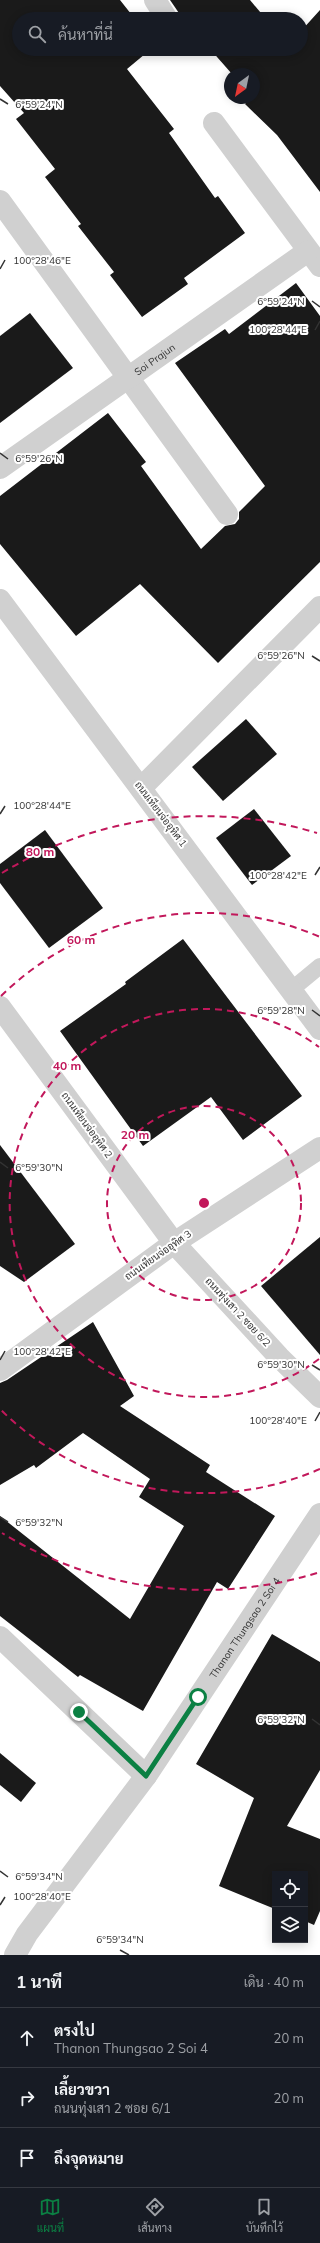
<!DOCTYPE html>
<html lang="th">
<meta charset="utf-8">
<style>
:root{--surface:#171b24;--page:#20242c;--text:#f1f3f6;--muted:#9ea1a6;--line:#363941;--accent:#0b8043}
body{margin:0;font-family:Mulish,Sarabun,sans-serif;background:var(--page);color:var(--text)}
.controls{position:absolute;right:12px;bottom:12px;display:grid;overflow:hidden;border-radius:0px;box-shadow:0 2px 10px #0003}
.controls button{width:36px;height:36px;display:grid;place-items:center;padding:0;border:0;border-bottom:1px solid var(--line);background:var(--surface);color:var(--text);font:20px sans-serif}
.compass{position:absolute;left:224px;top:68px;width:36px;height:36px;border-radius:50%;background:var(--surface);box-shadow:0 2px 10px #0003;rotate:213deg}
.stop{position:absolute;width:12px;height:12px;margin:-9px;border:3px solid #0b8043;border-radius:50%;background:#fff}
.stop.end{background:#0b8043;border-color:#fff;box-shadow:0 1px 4px #0008}
.list{margin:0;padding:0;list-style:none}
h2{display:flex;justify-content:space-between;align-items:center;height:52px;margin:0;padding:0 16px;font-size:17px}
h2 small{font-size:13px;font-weight:400;color:var(--muted)}
.list li{display:grid;grid-template-columns:26px 1fr auto;gap:12px;align-items:center;box-sizing:border-box;height:60px;padding:0 16px;border-top:1px solid var(--line)}
.list b{display:block;font-size:15px;white-space:nowrap}
.list p{margin:0;font-size:13px;white-space:nowrap;color:var(--muted)}
.list em{font-size:13px;font-style:normal;color:var(--muted)}
.icon{flex:none;width:22px;height:22px;fill:none;stroke:currentColor;stroke-width:2;stroke-linecap:round;stroke-linejoin:round}
.map{position:relative;flex:none;width:320px;height:1955px;overflow:hidden}
.search{position:absolute;background:var(--surface);box-shadow:0 2px 10px #0003;left:12px;right:12px;top:12px;height:44px;display:flex;align-items:center;gap:10px;box-sizing:border-box;padding:0 14px;border-radius:22px;color:var(--muted);font-size:15px}
.sheet{height:232px;background:var(--surface)}
nav{display:flex;justify-content:space-around;align-items:center;box-sizing:border-box;height:56px;border-top:1px solid var(--line);background:var(--surface);font-size:11px;color:var(--muted)}
nav a{display:grid;justify-items:center;gap:2px}
nav .on{color:var(--accent)}
.map>svg:first-child{display:block}
</style>
<div class="map">
<svg width="320" height="1955" viewBox="0 0 320 1955">
<rect width="100%" height="100%" fill="#fff"/>
<g fill="#1a1a1a">
<path d="M0,0H120L135,19H19V49H151L127,69L174,129L169,133L215,198L218,196L245,233L184,278L188,284L142,317L110,275L114,272L78,226L81,224L45,177L55,169L16,119L24,113L0,86Z"/>
<path d="M170,0H250L266,19H183Z"/>
<path d="M320,10V192L277,135L245,104L251,98H254V74H232L210,49H301V31Z"/>
<path d="M296,283L320,316V562L218,663L140,584L76,636L0,544V496L108,413L146,462L141,466L201,549L225,526L235,524L239,519V512L265,486L175,363L225,329L229,334Z"/>
<path d="M30,313L73,368L0,423V336Z"/>
<path d="M246,719L277,754L223,801L192,767Z"/>
<path d="M254,809L291,856L252,885L216,838Z"/>
<path d="M45,830L103,908L49,948L0,883V864Z"/>
<path d="M183,939L302,1096L243,1140L211,1097L143,1146L60,1031L126,984L125,982Z"/>
<path d="M0,1145L75,1244L24,1282L0,1266Z"/>
<path d="M320,1237V1355L261,1286Z"/>
<path d="M93,1322L134,1396L120,1406L210,1465L206,1472L275,1516L228,1589L217,1582L143,1711L80,1675L78,1677L0,1616V1516L130,1619L184,1526L139,1497L150,1479L83,1433L36,1468L34,1465L0,1485V1383L7,1380Z"/>
<path d="M272,1634L320,1662V1770L287,1826L320,1839V1911L314,1925L305,1921V1874H275V1909L219,1886L254,1798L196,1764Z"/>
<path d="M0,1753L36,1783L21,1802L0,1785Z"/>
</g>
<g fill="none" stroke-linecap="round" stroke-linejoin="round">
<path stroke="#d0d0d0" stroke-width="16" d="M291,990L320,966"/>
<g stroke="#d0d0d0" stroke-width="22">
<path d="M155,0L167,19"/>
<path d="M214,123L320,266"/>
<path d="M0,201L227,514"/>
<path id="s1" d="M0,468L308,251"/>
<path d="M0,600L320,1029"/>
<path d="M141,788L320,607"/>
<path d="M0,1007L174,1243L279,1357L320,1397"/>
<path d="M0,1370L174,1243L320,1148"/>
<path d="M0,1637L146,1776"/>
<path id="s2" d="M15,1955L27,1934L146,1776L320,1514"/>
</g>
</g>
<g fill="none" stroke-linecap="round" stroke-linejoin="round">
<path stroke="#0b8043" stroke-width="5" d="M79,1712L146,1776L198,1697"/>
</g>
<path fill="none" stroke="#333" stroke-width="1.5" d="M0,99L8,104M0,269L5,260M312,301L320,307M315,330L320,321M0,453L8,459M312,656L320,661M0,814L5,806M315,875L320,867M312,1010L320,1016M0,1162L8,1168M0,1360L5,1351M312,1365L320,1370M315,1421L320,1412M0,1517L8,1522M312,1719L320,1725M0,1871L8,1877M0,1905L5,1897M120,1950L129,1955"/>
<g fill="none" stroke="#c2185b" stroke-width="2" stroke-dasharray="7 5">
<circle cx="204" cy="1203" r="97"/>
<path d="M319 1359A194 194 0 1 1 319 1047"/>
<path d="M320 1469A290 290 0 0 1 1 1410M1 996A290 290 0 0 1 320 937"/>
<path d="M317 1573A387 387 0 0 1 2 1533M2 873A387 387 0 0 1 317 833"/>
</g>
<g text-anchor="middle" dominant-baseline="central" stroke-width="4" stroke-linejoin="round" paint-order="stroke">
<g font-size="10" fill="#333" stroke="#fff">
<text stroke="none"><textPath href="#s1" startOffset="189">Soi Prajun</textPath></text>
<text transform="translate(161 814) rotate(53)">ถนนเทียนจ่ออุทิศ 1</text>
<text transform="translate(87 1125) rotate(54)">ถนนเทียนจ่ออุทิศ 2</text>
<text transform="translate(158 1255) rotate(-35)">ถนนเทียนจ่ออุทิศ 3</text>
<text transform="translate(238 1312) rotate(47)">ถนนทุ่งเสา 2 ซอย 6/2</text>
<text stroke="none"><textPath href="#s2" startOffset="400">Thanon Thungsao 2 Soi 4</textPath></text>
</g>
</g>
<g font-size="10" text-anchor="middle" fill="#333" stroke="#fff" stroke-width="4" stroke-linejoin="round" paint-order="stroke">
<text x="39" y="108">6°59'24"N</text>
<text x="42" y="264">100°28'46"E</text>
<text x="281" y="305">6°59'24"N</text>
<text x="278" y="333">100°28'44"E</text>
<text x="39" y="462">6°59'26"N</text>
<text x="281" y="659">6°59'26"N</text>
<text x="42" y="809">100°28'44"E</text>
<text x="278" y="879">100°28'42"E</text>
<text x="281" y="1014">6°59'28"N</text>
<text x="39" y="1171">6°59'30"N</text>
<text x="42" y="1355">100°28'42"E</text>
<text x="281" y="1368">6°59'30"N</text>
<text x="278" y="1424">100°28'40"E</text>
<text x="39" y="1526">6°59'32"N</text>
<text x="281" y="1723">6°59'32"N</text>
<text x="39" y="1880">6°59'34"N</text>
<text x="42" y="1900">100°28'40"E</text>
<text x="120" y="1943">6°59'34"N</text>
</g>
<circle cx="204" cy="1203" r="6" fill="#c2185b" stroke="#fff" stroke-width="2"/>
<g font-size="12" text-anchor="middle" font-weight="bold" fill="#c2185b" stroke="#fff" stroke-width="4" stroke-linejoin="round" paint-order="stroke">
<text x="40" y="856">80 m</text>
<text x="81" y="944">60 m</text>
<text x="67" y="1070">40 m</text>
<text x="135" y="1139">20 m</text>
</g>
</svg>
<div class="controls">
<button><svg class="icon" aria-label="locate" viewBox="0 0 24 24"><circle cx="12" cy="12" r="6"/><path d="M12 2v4M12 18v4M2 12h4M18 12h4"/></svg></button>
<button><svg class="icon" aria-label="layers" viewBox="0 0 24 24"><path d="M12 4l9 5-9 5-9-5zM3 14l9 5 9-5"/></svg></button>
</div>
<svg class="compass" viewBox="-18 -18 36 36"><path d="M0-13l5 13h-10z" fill="#e53935"/><path d="M0 13l5-13h-10z" fill="#9ea1a6"/></svg>
<div class="stop" style="left:198px;top:1697px"></div>
<div class="stop end" style="left:79px;top:1712px"></div>
<div class="search"><svg class="icon" aria-label="search" viewBox="0 0 24 24"><circle cx="10" cy="10" r="6"/><path d="M15 15l6 6"/></svg>ค้นหาที่นี่</div>
</div>
<section class="sheet">
<h2>1 นาที<small>เดิน · 40 m</small></h2>
<ul class="list">
<li><svg class="icon" aria-label="ahead" viewBox="0 0 24 24"><path d="M12 20V5M6 11l6-6 6 6"/></svg><div><b>ตรงไป</b><p>Thanon Thungsao 2 Soi 4</p></div><em>20 m</em></li>
<li><svg class="icon" aria-label="right" viewBox="0 0 24 24"><path d="M7 20v-9h11M14 6l5 5-5 5"/></svg><div><b>เลี้ยวขวา</b><p>ถนนทุ่งเสา 2 ซอย 6/1</p></div><em>20 m</em></li>
<li><svg class="icon" aria-label="arrive" viewBox="0 0 24 24"><path d="M6 21V4h12l-3 4 3 4H6"/></svg><div><b>ถึงจุดหมาย</b></div></li>
</ul>
</section>
<nav>
<a class="on"><svg class="icon" aria-label="map" viewBox="0 0 24 24"><path d="M3 6l6-2 6 2 6-2v14l-6 2-6-2-6 2zM9 4v14M15 6v14"/></svg>แผนที่</a>
<a><svg class="icon" aria-label="directions" viewBox="0 0 24 24"><path d="M12 3l9 9-9 9-9-9zM9 14v-3h6M13 9l2 2-2 2"/></svg>เส้นทาง</a>
<a><svg class="icon" aria-label="saved" viewBox="0 0 24 24"><path d="M7 4h10v16l-5-4-5 4z"/></svg>บันทึกไว้</a>
</nav>
